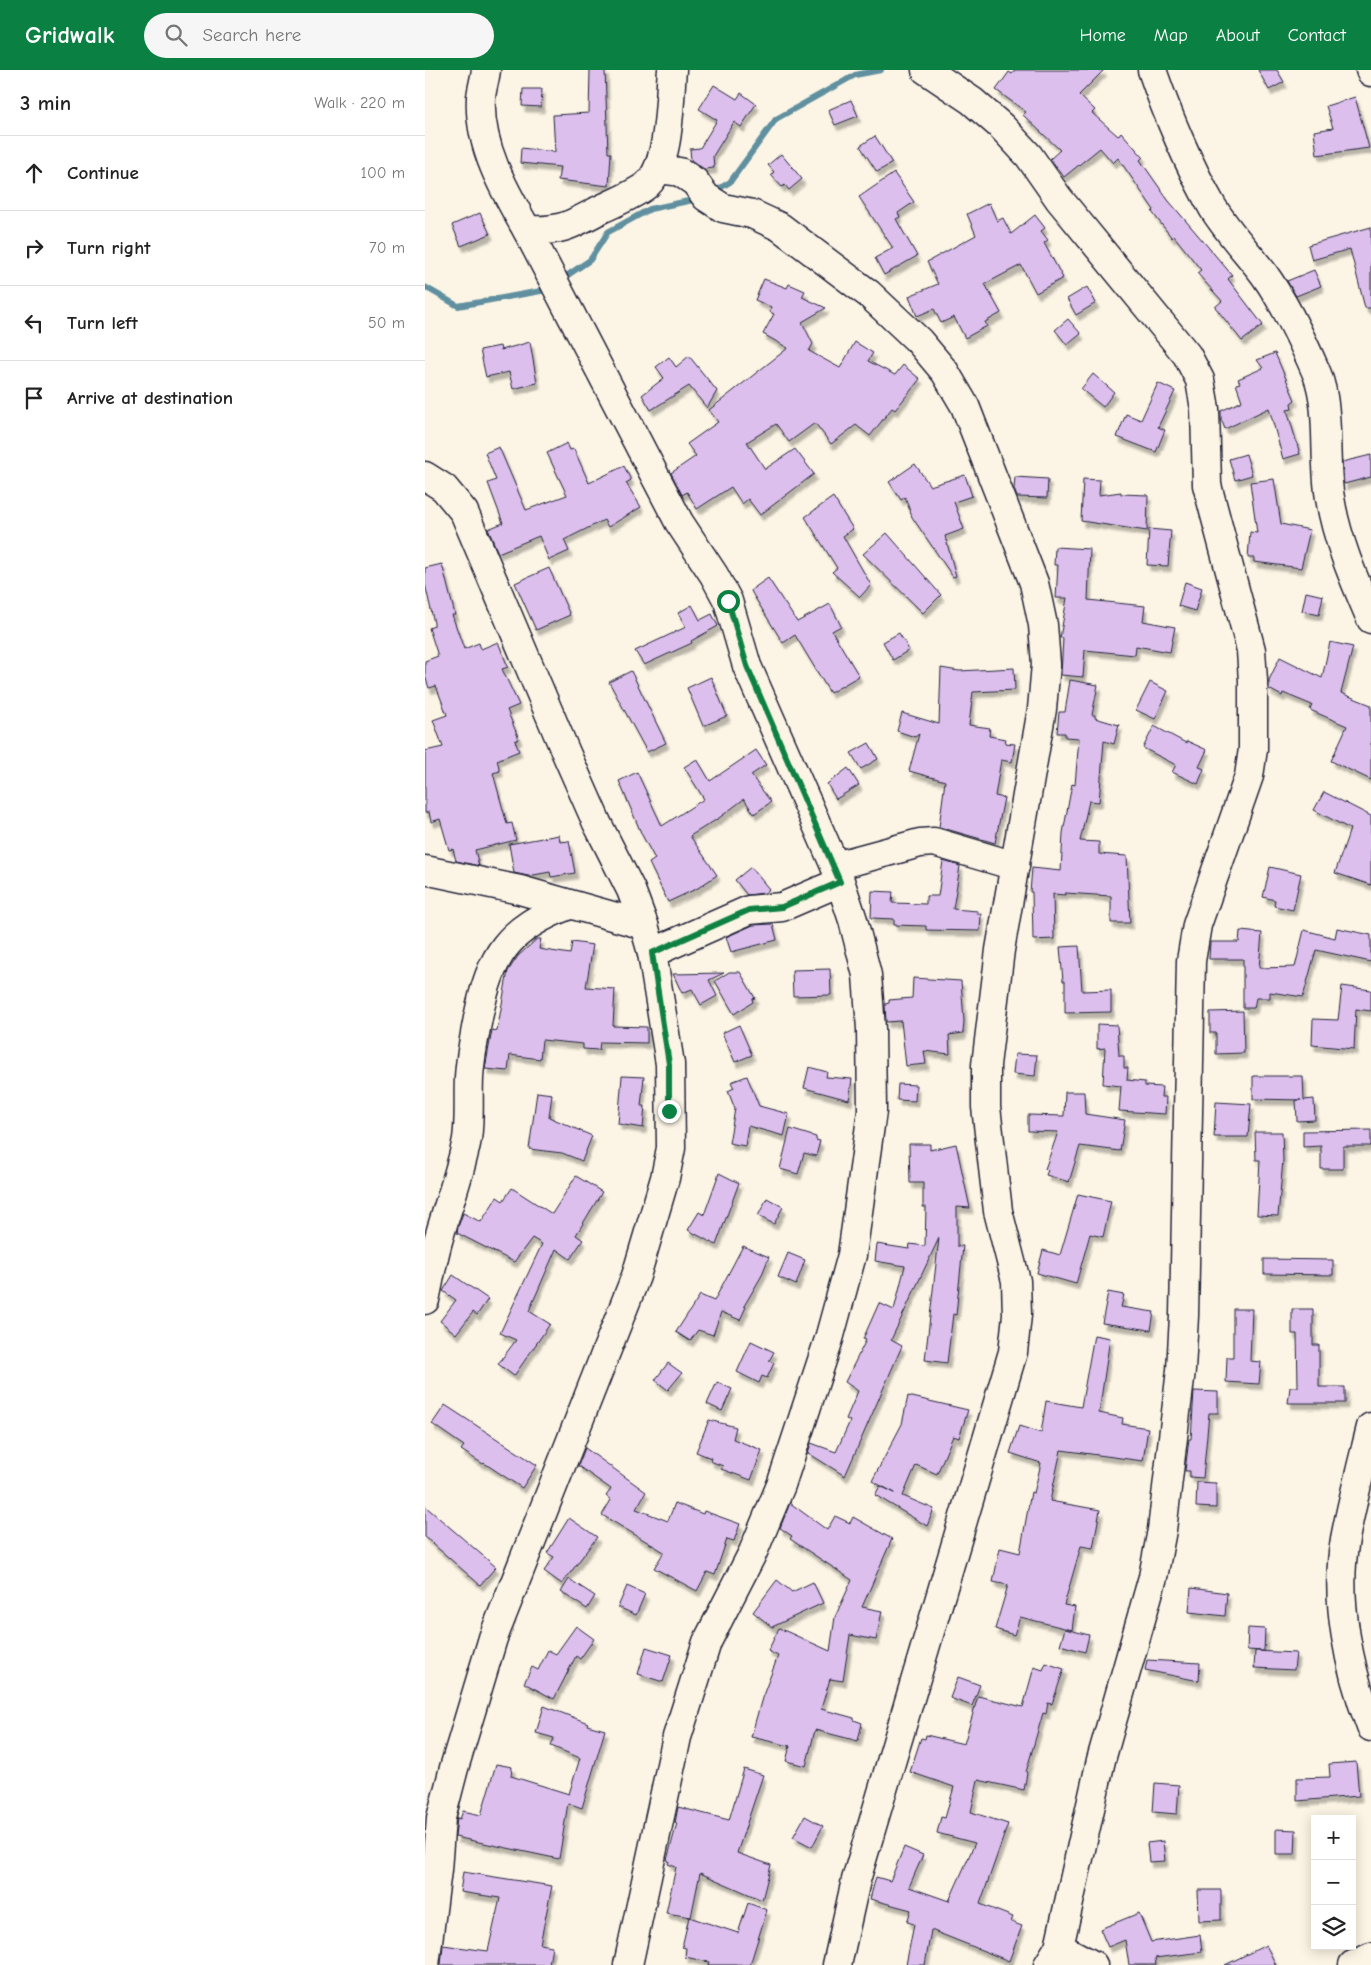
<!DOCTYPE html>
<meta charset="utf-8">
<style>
:root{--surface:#fff;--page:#f6f6f6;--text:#222;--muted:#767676;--line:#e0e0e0;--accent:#0b8043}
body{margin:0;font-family:"Comic Neue",sans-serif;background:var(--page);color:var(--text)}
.controls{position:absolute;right:15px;bottom:15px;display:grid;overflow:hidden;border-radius:0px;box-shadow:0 2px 12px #0003}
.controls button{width:45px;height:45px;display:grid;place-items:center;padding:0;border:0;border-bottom:1px solid var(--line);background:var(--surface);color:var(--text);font:25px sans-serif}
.stop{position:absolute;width:15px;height:15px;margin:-11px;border:4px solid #0b8043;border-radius:50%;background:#fff}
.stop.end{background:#0b8043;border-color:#fff;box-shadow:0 1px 5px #0008}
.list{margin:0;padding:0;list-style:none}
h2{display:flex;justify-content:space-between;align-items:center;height:65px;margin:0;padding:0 20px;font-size:21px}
h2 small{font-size:16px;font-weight:400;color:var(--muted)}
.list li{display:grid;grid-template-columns:32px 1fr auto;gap:15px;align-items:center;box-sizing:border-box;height:75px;padding:0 20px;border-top:1px solid var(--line)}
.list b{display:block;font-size:19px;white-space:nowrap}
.list em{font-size:16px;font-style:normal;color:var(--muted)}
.icon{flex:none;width:28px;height:28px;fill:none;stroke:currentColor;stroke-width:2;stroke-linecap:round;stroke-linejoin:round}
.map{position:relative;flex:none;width:946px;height:1895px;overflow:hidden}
header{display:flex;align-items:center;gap:30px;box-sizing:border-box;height:70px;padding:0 25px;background:var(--accent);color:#fff}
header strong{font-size:24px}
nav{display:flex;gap:28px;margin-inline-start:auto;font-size:18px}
.search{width:350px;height:45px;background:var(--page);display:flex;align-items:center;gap:12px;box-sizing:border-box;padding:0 18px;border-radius:28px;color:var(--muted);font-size:19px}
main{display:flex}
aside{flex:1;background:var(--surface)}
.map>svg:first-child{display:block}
</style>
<header>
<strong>Gridwalk</strong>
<div class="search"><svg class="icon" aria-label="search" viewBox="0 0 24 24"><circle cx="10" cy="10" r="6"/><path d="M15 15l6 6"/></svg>Search here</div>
<nav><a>Home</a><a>Map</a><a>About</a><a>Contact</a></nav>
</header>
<main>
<aside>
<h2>3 min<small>Walk · 220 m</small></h2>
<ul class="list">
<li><svg class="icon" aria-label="ahead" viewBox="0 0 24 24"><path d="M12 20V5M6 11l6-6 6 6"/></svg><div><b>Continue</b></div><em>100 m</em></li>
<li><svg class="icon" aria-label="right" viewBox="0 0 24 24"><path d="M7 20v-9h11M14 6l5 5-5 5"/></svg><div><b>Turn right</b></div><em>70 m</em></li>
<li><svg class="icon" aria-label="left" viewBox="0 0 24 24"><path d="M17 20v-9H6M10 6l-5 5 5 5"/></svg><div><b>Turn left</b></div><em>50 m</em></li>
<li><svg class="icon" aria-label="arrive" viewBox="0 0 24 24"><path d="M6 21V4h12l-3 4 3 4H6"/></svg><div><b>Arrive at destination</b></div></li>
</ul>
</aside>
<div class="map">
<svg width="946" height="1895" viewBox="0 0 946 1895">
<defs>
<filter id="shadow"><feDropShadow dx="3" dy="5.5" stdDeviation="1" flood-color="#0004"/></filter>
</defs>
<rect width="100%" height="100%" fill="#fcf5e5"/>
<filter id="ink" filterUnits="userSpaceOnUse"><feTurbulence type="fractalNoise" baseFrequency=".02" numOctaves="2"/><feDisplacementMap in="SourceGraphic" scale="10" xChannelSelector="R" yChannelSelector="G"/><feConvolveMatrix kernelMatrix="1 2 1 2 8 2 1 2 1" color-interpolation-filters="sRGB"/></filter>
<g filter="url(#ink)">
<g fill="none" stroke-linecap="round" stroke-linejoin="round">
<g stroke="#6090a0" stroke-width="6">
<path d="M287,123L305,112L351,49L430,5L456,0"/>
<path d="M134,211L165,190L183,162L225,139L273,129"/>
<path d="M0,217L33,236L116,221L124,217"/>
</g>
</g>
<g fill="#dcbfed" stroke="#22223b" filter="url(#shadow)">
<path d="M165,0H180L183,83H186L184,116L133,110L135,97L95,93L96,78L130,82L128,45L164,43Z"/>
<path d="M590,0H679L654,25L670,40L667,43L693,66L696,62L718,87L715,90L743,130L807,205L803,209L838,255L817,271L790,237L797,231L772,203L776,200L749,166L747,168L727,142L729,140L693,88L688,93L675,78L639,107L625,89L635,80L598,45L601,42L571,20L584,2L587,4Z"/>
<path d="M833,0H852L859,12L844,20Z"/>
<path d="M289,15L312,29L316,23L331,34L316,57L309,52L288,86L289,98L279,99L266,90L265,79L275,78L292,50L274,39Z"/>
<path d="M98,19H117L116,37L97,36Z"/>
<path d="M930,27L944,78L892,85L889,61L908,58L901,36Z"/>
<path d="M426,30L433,46L410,55L403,40Z"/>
<path d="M450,66L467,93L452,102L435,76Z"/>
<path d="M356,84L377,109L364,120L360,115L357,117L346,105L349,102L343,95Z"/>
<path d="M469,103L489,132L473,143L475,147L471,149L492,186L459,205L450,188L468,178L434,127Z"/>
<path d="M564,133L572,151L578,148L586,164L610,145L620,158L616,161L623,170L619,173L638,208L611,223L596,195L560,214L576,243L560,252L562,256L540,268L529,247L516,253L509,239L492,246L484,226L513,214L502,192L551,165L542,144Z"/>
<path d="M55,143L65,164L36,176L27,155Z"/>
<path d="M946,157V238H940L925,179L887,190L883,175Z"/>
<path d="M889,200L896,216L871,226L862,211Z"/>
<path d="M339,209L362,218L364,214L380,221L377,227L401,238L377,252L388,274L384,281L415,298L430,272L448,283L443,291L470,305L478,295L495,309L470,340L467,338L445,366L431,355L406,374L390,353L364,372L351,354L322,372L340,399L370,379L389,404L335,445L323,429L317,434L306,417L272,439L262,422L257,425L246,403L271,386L262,374L293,352L284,340L363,278L338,264L349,244L345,242L346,237L330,230Z"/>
<path d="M662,217L671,233L651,245L642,229Z"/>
<path d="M643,249L656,264L642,275L630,260Z"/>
<path d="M105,272L112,313L88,319L84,302L61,307L55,280L75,276L76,280Z"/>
<path d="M850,283L870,330L866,333L867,339L862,340L875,384L858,389L844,338L800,359L796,349V341L817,331L811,314L815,313L813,309L838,298L832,290Z"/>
<path d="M264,286L292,321L282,338L264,316L226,340L217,325L239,308L231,297L244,287L251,297Z"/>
<path d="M668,304L689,322L678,337L656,319Z"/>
<path d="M733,313L750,321L733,357L740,360L731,382L692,367L701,344L716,350Z"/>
<path d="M142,373L145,380L149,379L164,413L199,396L206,410L201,413L216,437L183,457L179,450L139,470L144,481L124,490L114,466L73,483L63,459L78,453L63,413L71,410L60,383L74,377L101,440L142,425L122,383Z"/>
<path d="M821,384L827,405L810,410L804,389Z"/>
<path d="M946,385V407L919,414L917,392Z"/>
<path d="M490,394L505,416L540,405L547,426L529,432L539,459L520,466L531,506L528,507L487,447L480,427L476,430L464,412Z"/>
<path d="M590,407L623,409L622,428L592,427L589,419Z"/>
<path d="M658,409L675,410L674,425L696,422V424L723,425L722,461L656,451Z"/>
<path d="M849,409L856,454L885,460L876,498L829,492V488H823L825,462L832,463L825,412Z"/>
<path d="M408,427L428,459L418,466L446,515L435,527L407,502L412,498L380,447Z"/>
<path d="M724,459L746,461L743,496L722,495Z"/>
<path d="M462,463L516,525L498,543L438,484Z"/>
<path d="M630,477L665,479L663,530L720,536L718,551L750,557L745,582L711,576L710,585L660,580L658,607L636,605L638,568H635L642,528H631L633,495H629Z"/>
<path d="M17,494L30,545H27L39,579L54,573L56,579L73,572L83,597L77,599L94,635L82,640L94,669L90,671L94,681L72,690L75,701L68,703L82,754L87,753L91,770L50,780L54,796L31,791L28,779L24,780L15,749L6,752L4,742L0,743V681L18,677L8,650L22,645L11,616L4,618L0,606V591L13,586L4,558L9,556V553L0,514V498Z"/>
<path d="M124,498L145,545L111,560L90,513Z"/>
<path d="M343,508L372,552L405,534L416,556L407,561L434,606L405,623L370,565L358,573L327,523L326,520Z"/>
<path d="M760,512L777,518L770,541L753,536Z"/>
<path d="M881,522L898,526L894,545L877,541Z"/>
<path d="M267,535L275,550L287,544L293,556L266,571L267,573L219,595L210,581L261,557L253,543Z"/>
<path d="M474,563L484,580L468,590L458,572Z"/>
<path d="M905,572L928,577L916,623L946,635V710L906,691L922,656L885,640L887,635L858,623L857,626L844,619V610L855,587L897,608Z"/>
<path d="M516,598L534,601L589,598L590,620L548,622L544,655L565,658L564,666L581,669L580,673L590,674L587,692L576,690L570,726L579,728L570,773L514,757L520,711L484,701L494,664L490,667L472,661L477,643L514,654Z"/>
<path d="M206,601L241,673L222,682L184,612Z"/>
<path d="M286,607L302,646L278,656L262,618Z"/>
<path d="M645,610L673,615L667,645H670V648L694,655L689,674L679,671L674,732L664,731L655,771L674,772V784L702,786L705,853H686V826L640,823V825L628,824L629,869L608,870L607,822H605L607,798L636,801L638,763L647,714L650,715L654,668L640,667V663H632L634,642H640Z"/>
<path d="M725,612L743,621L730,649L711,640Z"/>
<path d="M729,656L761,673L762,671L782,680L774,697L779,699L773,714L747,702L751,695L718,678Z"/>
<path d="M444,673L453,689L436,699L426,683Z"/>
<path d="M331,680L341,695L326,705L346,732L329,744L319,729L294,748L265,766L292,805L273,818L243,832L224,793L230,789L217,765L194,711L212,702L237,756L279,729L259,697L272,689L285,711Z"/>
<path d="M423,698L434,715L411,729L402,714Z"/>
<path d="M899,722L946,746V815L910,803L925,759L889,740Z"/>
<path d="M134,765L135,772L144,771L150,803L126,807L125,802L103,806L89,803L84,774Z"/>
<path d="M518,791L535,796L528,839L553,841V844H556L555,861L501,860V856L469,855V849L446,848L447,821L468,822L467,833L501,834V826H513Z"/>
<path d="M326,797L344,819L340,823L322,825L310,810Z"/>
<path d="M845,797L876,804L868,840L849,836L850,830L838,827Z"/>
<path d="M348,854L352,870L306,882L301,867L328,855Z"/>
<path d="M912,858L946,865V892L891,880L878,927L845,922V928H831L829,938H818V889H784L785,872H814L815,861L837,863L834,898L870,897L879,860L910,868Z"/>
<path d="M112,869H116L114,879L145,884L147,872L168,875L161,917L190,919L188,956L222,957V973L175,972L174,980L158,979V974L117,970L115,989L85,985L83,1001L60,999L67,960L72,961L83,901L93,886Z"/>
<path d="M654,876L657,921L686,920V942L640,943V911H638L635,877Z"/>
<path d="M405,899L406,925L368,926L367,900Z"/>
<path d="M304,902H315L330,928L327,929L328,932L309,944L290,911Z"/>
<path d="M299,903L284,910L292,926L276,935L267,919L257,923L248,904Z"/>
<path d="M488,908L536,911L539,951L538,963L524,965L525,984L499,981L501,994L481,996L476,951L461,952L460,934L464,933V930L487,928Z"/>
<path d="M917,916L946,920V941L931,939L929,979L887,975L888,949L913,950Z"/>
<path d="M818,941L819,983L791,984V963H785V942Z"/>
<path d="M672,954L692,955L694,986H699V998H703L702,1010L720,1012V1016L737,1017L736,1027H741L740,1044L694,1041L696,1016L678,1014L680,978L672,979Z"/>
<path d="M314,955L327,985L310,992L297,963Z"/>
<path d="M590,984L612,985L610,1006L588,1004Z"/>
<path d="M384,997L402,1002L401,1007L427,1009L424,1030L379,1018Z"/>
<path d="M197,1006L219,1007L216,1036H220L218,1058L193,1054Z"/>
<path d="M322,1006L334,1036L364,1044L359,1066L323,1056L320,1076L304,1073L310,1039L303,1021L309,1018L306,1012Z"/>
<path d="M828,1006H878L879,1030L889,1029L890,1050L872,1051L871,1030H876L828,1029Z"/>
<path d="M473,1014L491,1015L490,1031L472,1030Z"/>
<path d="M112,1022L127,1024L124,1047L167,1066L157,1091L137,1083L104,1079Z"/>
<path d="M640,1022H659L660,1044L700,1050L695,1081L655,1076L644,1112L621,1105L623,1100L620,1099L633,1062L603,1061V1045L639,1046Z"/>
<path d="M791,1032L826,1034L823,1067H789Z"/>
<path d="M365,1059L391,1067V1070L395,1071L391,1086L379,1083L373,1104L355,1099Z"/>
<path d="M946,1060V1076H918V1099H896V1076L878,1077V1061Z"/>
<path d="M830,1062H857L858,1090L853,1146L832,1145L835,1090H831Z"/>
<path d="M484,1074H505V1080L531,1074L545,1138L532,1137V1176H538L531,1245L528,1244L522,1293L500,1290L514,1168L466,1270L477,1276L420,1406L383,1383L386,1373L411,1382L425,1351L421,1349L433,1321L420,1312L441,1270L438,1269L454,1233L469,1240L480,1196L450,1191L452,1174L484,1179L485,1174L500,1176L501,1137H498V1113H485Z"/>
<path d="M294,1103L314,1113L291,1175L263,1160L274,1142L279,1145Z"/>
<path d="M151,1106L177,1122L151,1165L158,1170L145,1189L131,1179L104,1241L125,1254L89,1306L73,1294L91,1270L75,1263L117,1174L107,1168L89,1192L32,1163L33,1157L38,1143L56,1152L72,1127L78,1131L87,1118L127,1144Z"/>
<path d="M653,1124L686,1131L678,1167L665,1164L651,1214L612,1203L618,1180L635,1185Z"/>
<path d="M342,1128L358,1137L349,1154L333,1146Z"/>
<path d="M318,1176L344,1187L336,1207L319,1236L321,1237L315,1250L296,1242L288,1265L273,1260L265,1271L251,1262L275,1225L289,1231Z"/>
<path d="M363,1183L380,1190L371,1215L353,1207Z"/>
<path d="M839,1189L908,1190V1205L839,1204Z"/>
<path d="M28,1205L63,1229L52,1245L48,1242L31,1264L15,1251L31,1230L18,1221Z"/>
<path d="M683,1222L699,1225L696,1237L729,1242L726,1260L677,1253Z"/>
<path d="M808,1239H827L825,1291L836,1292L834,1314L801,1312L802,1287H808Z"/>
<path d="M867,1239H888V1275H894V1317H920V1333H863L865,1317H873L872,1264H867Z"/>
<path d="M669,1265L685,1268L674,1343L698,1348L697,1354L723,1358L718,1391L636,1380L625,1431L675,1440L668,1478L656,1476L639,1535L650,1537L647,1560L595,1547L589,1565L570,1559L583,1515L568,1512L575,1478L595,1483L606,1422L609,1423L616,1393L585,1383L594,1356L616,1363L621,1331L656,1337Z"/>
<path d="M326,1271L349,1282L344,1291L349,1293L342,1308L337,1306L334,1313L312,1302Z"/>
<path d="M243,1293L257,1303L243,1320L230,1310Z"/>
<path d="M292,1312L307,1319L297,1341L282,1334Z"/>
<path d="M769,1321L793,1322V1343H784L778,1408L765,1407V1401H760L764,1369H766Z"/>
<path d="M483,1326L543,1340L534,1368L528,1366L512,1404L491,1395L478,1426L509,1439L502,1456L450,1425L455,1416L470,1423L447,1411L477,1354Z"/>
<path d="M20,1335L112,1395L97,1418L59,1393L58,1394L36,1380L39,1376L7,1354Z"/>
<path d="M284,1350L311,1357L308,1369L337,1380L326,1410L296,1399L298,1396L285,1391L286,1388L271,1382Z"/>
<path d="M160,1378L221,1422L211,1439L243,1451L250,1433L278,1444L279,1441L315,1454L309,1471L302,1469L290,1505L282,1502L272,1521L229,1498L239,1482L177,1445L186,1430L181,1426L186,1419L153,1396Z"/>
<path d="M772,1412L791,1413V1438L771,1437Z"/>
<path d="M365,1433L402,1460L410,1446L425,1453L428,1447L467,1469L437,1537L457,1541L451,1570L425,1565L418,1611L405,1609L396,1639L429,1648V1650L437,1653L433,1671L390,1660L381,1696L361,1691L365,1676L326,1667L337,1628L353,1586L343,1581L354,1558L405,1581L410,1547L427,1510L365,1469L367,1466L355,1458Z"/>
<path d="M0,1436L71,1497L55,1515L0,1467Z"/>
<path d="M144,1448L172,1467L137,1514L119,1501L129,1487L122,1483Z"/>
<path d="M144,1509L170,1526L162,1539L136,1522Z"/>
<path d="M352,1510L367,1522L388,1512L398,1533L347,1557L328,1542Z"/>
<path d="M202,1516L220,1524L211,1545L193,1537Z"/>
<path d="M766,1518L802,1523L800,1546L764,1542Z"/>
<path d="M151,1556L169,1569L155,1589L151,1586L129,1629L99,1613L107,1597L113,1600L123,1580L131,1584Z"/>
<path d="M823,1558L840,1559L839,1581L822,1580Z"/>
<path d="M640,1559L664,1565L660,1582L635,1575Z"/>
<path d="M221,1577L247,1585L238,1612L213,1604Z"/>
<path d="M830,1581L871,1583L869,1600L829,1598Z"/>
<path d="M722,1590L775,1593L774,1611L720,1600Z"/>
<path d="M621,1593L639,1599L627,1634L623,1633L621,1644L618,1643L601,1702L602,1703L599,1720L553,1710L546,1742L583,1754L555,1834L588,1847L586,1852L597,1856L584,1891L506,1860L500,1895H481L489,1854L482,1852L486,1840L445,1829L451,1807L465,1811L479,1777L498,1785L484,1817L524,1831L550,1773L512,1763L516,1747L520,1748L529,1717L485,1702L496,1668L500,1669L501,1665L539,1674L553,1626L598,1637L609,1597L618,1600Z"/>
<path d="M533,1607L555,1615L547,1636L525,1628Z"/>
<path d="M119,1636L163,1653L162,1655L180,1660L157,1738L143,1733L134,1789L30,1767L32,1748L35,1749L38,1741L56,1745L71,1694L87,1697L86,1706L144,1724L155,1688L126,1676L129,1668L111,1663Z"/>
<path d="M931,1692L934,1726L872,1731V1708L905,1707L904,1694Z"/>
<path d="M319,1699L338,1705L312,1783L346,1795L337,1830L275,1803L266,1847L241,1843L251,1797L243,1794L244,1791L242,1790L252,1753H250L253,1737L304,1750Z"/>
<path d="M730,1713L754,1715L752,1744L728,1742Z"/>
<path d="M380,1746L398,1756L387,1777L368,1767Z"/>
<path d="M851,1759L871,1760L870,1784H851Z"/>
<path d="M738,1771L740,1791L724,1792L722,1773Z"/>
<path d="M38,1802L127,1816L115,1874L127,1876L124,1895H16L18,1875L63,1881L75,1828L35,1822Z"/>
<path d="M773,1820H796V1850L774,1851Z"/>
<path d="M323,1833L342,1840L325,1895H283L284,1892L260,1887L261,1878L257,1877L264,1847L313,1863Z"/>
<path d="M714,1843L726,1872L775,1865L777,1882L730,1888L731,1895H704L700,1870L683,1877L675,1859Z"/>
<path d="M841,1875L851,1895H800Z"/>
</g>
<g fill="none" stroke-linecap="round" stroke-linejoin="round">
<g stroke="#22223b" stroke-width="31">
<g id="minor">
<path d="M61,0C60,9 57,18 56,27C53,75 79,120 102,160L254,452L289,505L303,531L322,596L410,796L428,850L442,905L446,959L447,1041L427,1185L404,1269L356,1415L328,1482L282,1572L252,1667L203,1895"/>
<path d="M501,0L547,31L577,57L604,86L634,129L762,285L775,310L780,339L782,415L826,580L828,611V679L824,706L772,855L766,891L759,1246L756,1300L737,1460L728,1507L676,1690L634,1877L623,1895"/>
<path d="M727,0C742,44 765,98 788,138C803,162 822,182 839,204C861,235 877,269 892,304C906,340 898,389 905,428C912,471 929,509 946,549"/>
<path d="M945,0L946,2"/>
<path d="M233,99L255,102L270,112L281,127L298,138L327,144L355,157L444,224L494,271L520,302L540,336L609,513L618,555L621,594L617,639L575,880L561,995V1037L573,1141L591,1211L592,1245L588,1282L431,1810L412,1895"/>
<path d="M102,160C135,162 146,155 174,140C189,133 206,126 219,117C246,98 244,30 247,0"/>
<path d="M0,406L19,418L39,442L141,683L172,753L206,820L219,855L227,883L245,994L246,1078L240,1108L211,1206L68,1568L29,1698L16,1748L12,1800L0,1895"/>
<path d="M410,796L495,773L509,772L590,796"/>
<path d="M0,800L95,820L219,855"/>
<path d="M227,883L324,840L357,837L415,812"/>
<path d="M0,1230C5,1208 8,1186 15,1164C24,1132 36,1101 42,1069C45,1049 43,1028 44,1008C45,988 49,968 53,948C66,884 82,859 144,835"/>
<path d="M946,1357C937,1394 927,1432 920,1469C909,1531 924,1600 946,1657"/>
<path d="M634,1877L668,1895"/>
<path d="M928,1895L946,1887"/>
</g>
</g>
<use href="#minor" stroke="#fcf5e5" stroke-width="28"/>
</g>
</g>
<g fill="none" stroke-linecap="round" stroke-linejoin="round" filter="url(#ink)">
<path stroke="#0b8043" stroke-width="6" d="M244,1041V994L227,883L324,840L357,837L415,812L322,596L303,531"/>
</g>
</svg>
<div class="controls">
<button>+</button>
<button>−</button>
<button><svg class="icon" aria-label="layers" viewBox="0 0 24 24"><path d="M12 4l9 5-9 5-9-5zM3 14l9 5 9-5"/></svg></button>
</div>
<div class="stop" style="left:303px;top:531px"></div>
<div class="stop end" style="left:244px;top:1041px"></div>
</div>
</main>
